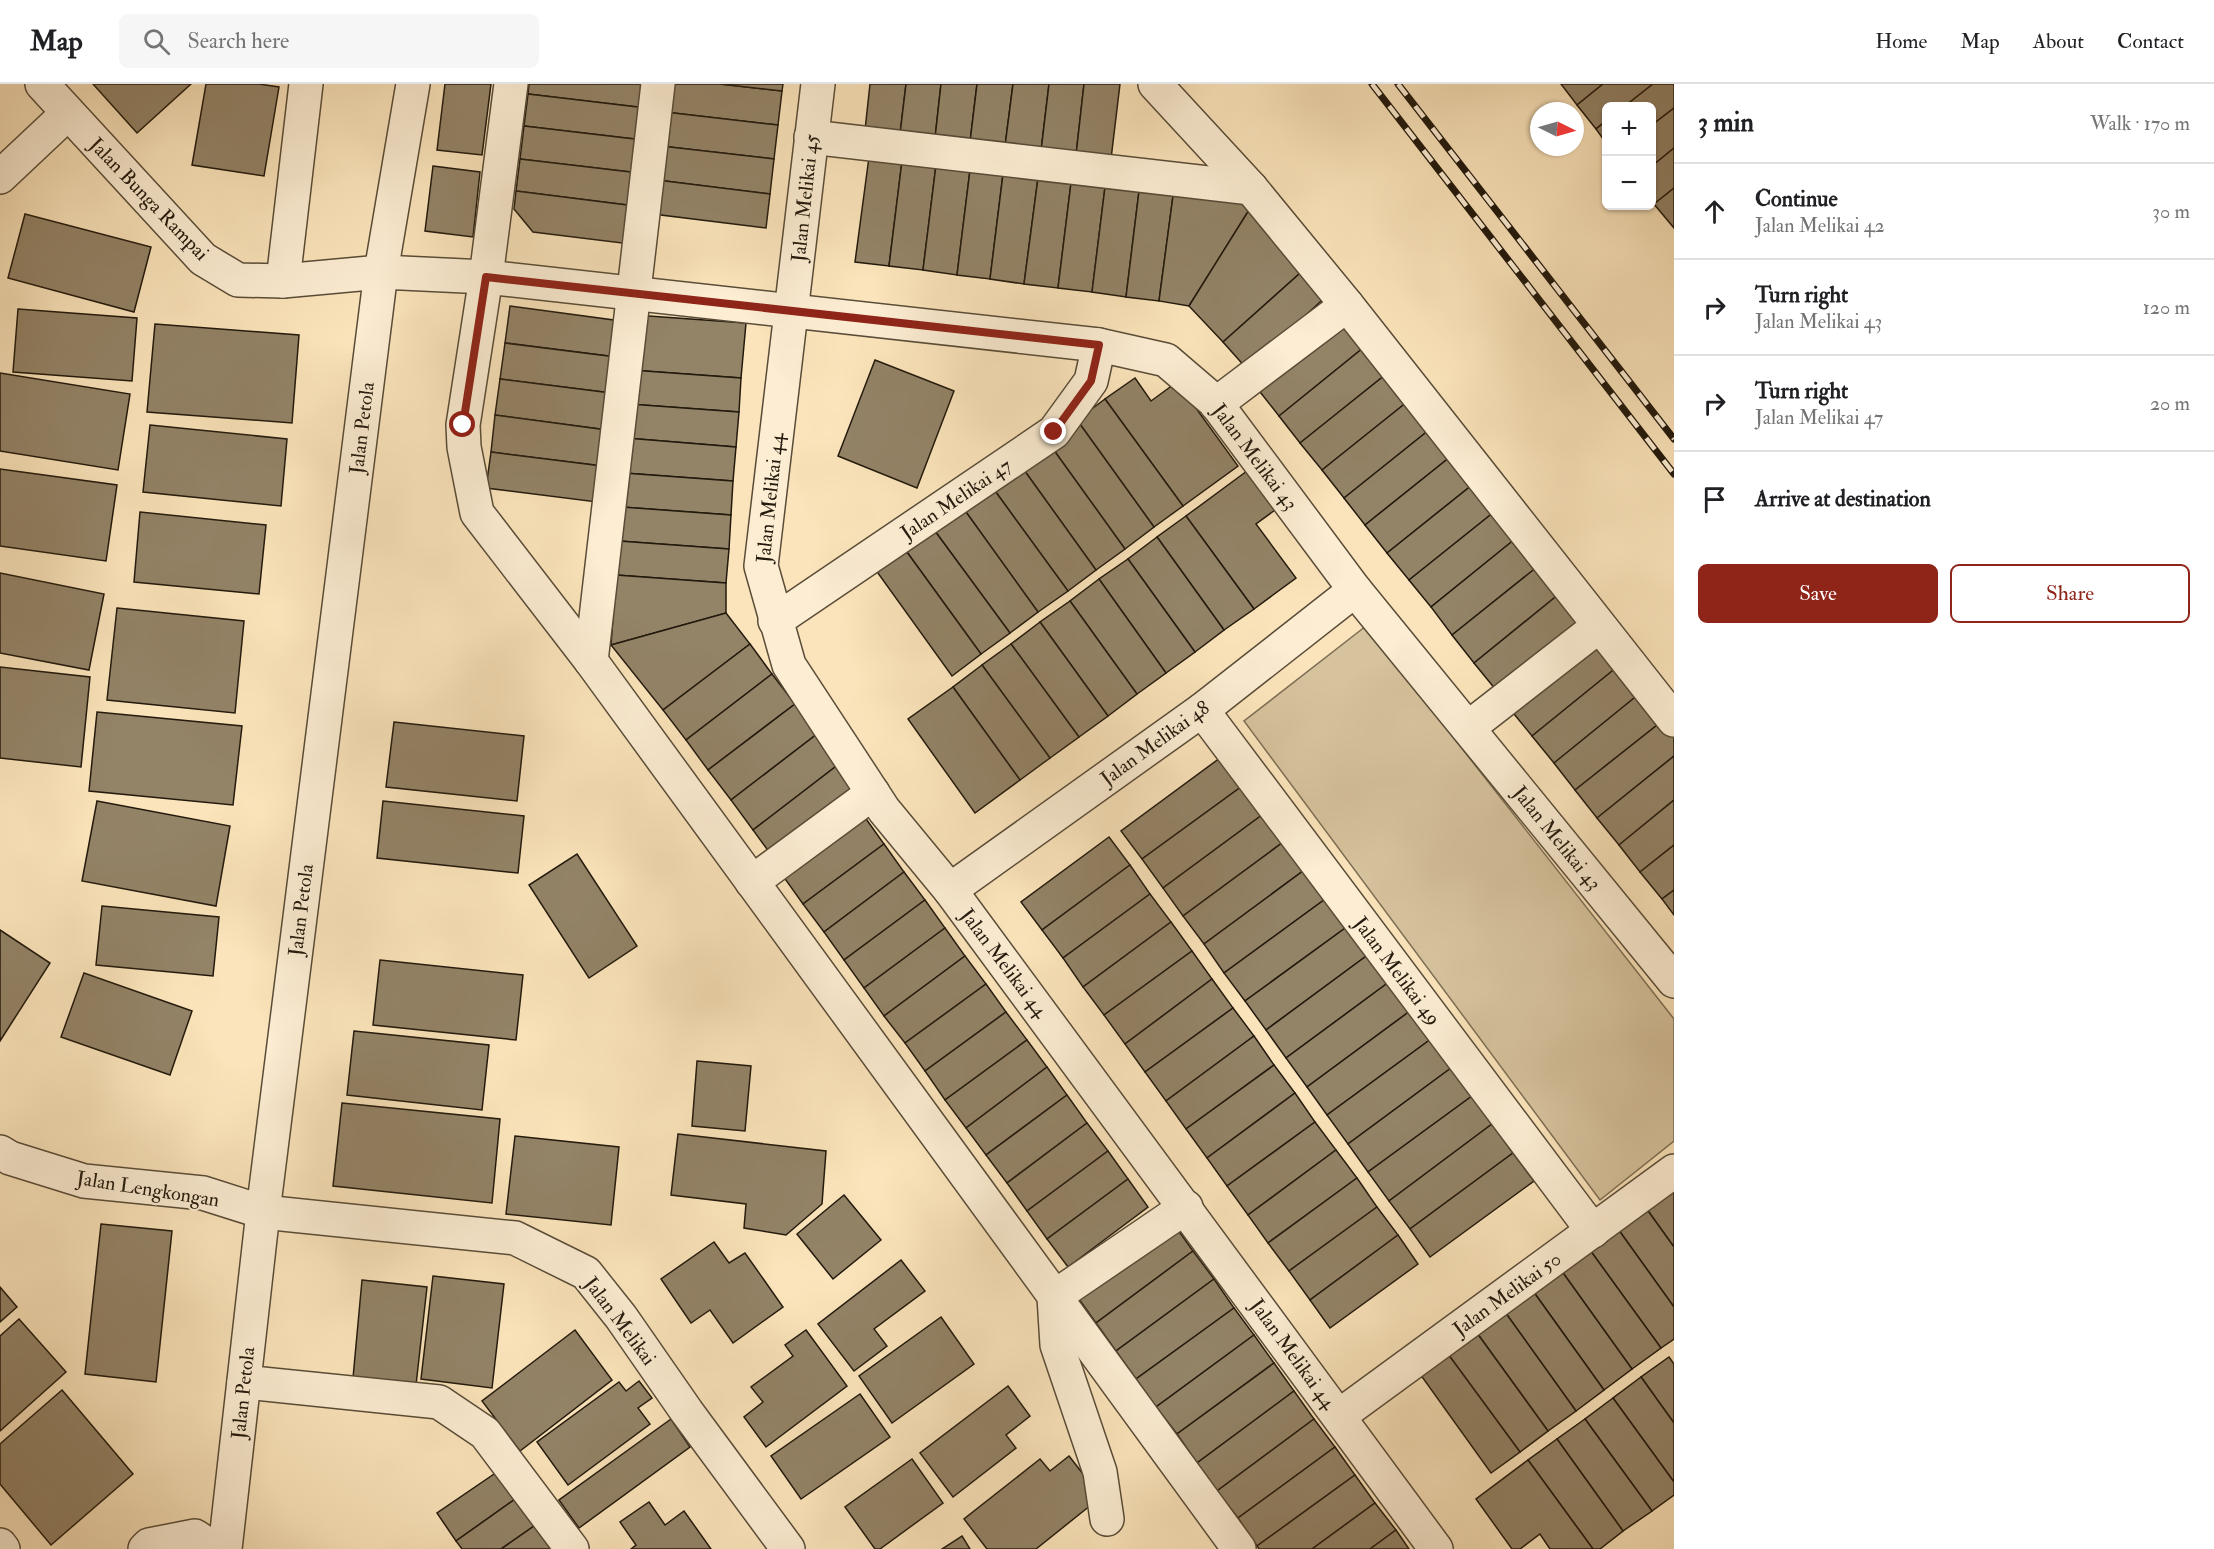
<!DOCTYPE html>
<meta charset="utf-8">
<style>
:root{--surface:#fff;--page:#f6f6f6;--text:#202124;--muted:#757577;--line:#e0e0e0;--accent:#8f2418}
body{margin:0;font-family:"IM FELL Double Pica",serif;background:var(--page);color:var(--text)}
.controls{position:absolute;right:18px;top:18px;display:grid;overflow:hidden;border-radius:9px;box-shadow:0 2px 4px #0004}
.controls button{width:54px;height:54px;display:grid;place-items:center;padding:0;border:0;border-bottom:2px solid var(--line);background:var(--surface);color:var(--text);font:30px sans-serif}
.compass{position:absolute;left:1530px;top:18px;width:54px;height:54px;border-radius:50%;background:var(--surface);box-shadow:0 2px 4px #0004;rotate:95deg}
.stop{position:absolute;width:18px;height:18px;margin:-14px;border:4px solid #8f2418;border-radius:50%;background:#fff}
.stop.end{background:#8f2418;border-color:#fff;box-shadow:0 2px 6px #0008}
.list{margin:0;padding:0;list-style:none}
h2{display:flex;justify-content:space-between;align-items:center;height:78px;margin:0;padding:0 24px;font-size:26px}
h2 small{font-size:20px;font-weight:400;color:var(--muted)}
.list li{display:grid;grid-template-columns:39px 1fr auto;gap:18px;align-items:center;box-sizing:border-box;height:96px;padding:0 24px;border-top:2px solid var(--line)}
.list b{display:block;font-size:22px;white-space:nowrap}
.list p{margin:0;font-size:20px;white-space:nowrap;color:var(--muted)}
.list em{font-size:20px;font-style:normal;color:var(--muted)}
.actions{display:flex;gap:12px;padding:18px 24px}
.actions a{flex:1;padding:14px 0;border:2px solid var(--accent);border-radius:9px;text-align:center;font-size:21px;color:var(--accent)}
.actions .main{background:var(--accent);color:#fff}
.icon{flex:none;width:33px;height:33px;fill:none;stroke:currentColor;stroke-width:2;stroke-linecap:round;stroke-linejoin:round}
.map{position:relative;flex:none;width:1674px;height:1465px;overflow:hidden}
header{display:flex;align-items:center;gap:36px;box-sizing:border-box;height:84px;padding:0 30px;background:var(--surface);border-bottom:2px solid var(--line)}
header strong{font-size:28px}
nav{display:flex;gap:33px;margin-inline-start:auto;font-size:21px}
.search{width:420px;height:54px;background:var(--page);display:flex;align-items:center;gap:15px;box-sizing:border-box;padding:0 21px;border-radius:9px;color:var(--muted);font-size:22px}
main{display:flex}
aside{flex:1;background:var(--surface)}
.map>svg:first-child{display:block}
</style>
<header>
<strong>Map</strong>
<div class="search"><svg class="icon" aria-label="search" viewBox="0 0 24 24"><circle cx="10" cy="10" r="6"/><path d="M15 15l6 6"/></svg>Search here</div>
<nav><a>Home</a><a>Map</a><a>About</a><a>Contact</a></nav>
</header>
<main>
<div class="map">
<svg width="1674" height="1465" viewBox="0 0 1674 1465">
<rect width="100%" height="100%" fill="#fbe4bb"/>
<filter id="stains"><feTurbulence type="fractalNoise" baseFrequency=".00333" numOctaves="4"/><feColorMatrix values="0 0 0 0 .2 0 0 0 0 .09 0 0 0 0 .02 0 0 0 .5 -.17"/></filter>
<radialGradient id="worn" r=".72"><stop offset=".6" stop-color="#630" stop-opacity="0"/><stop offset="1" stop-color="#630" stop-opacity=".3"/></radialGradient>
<path fill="#d6c29d" stroke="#7c6e55" stroke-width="1.5" d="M1366,542L1674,935V1057L1600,1116L1244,637Z"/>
<g fill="#938367" stroke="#231a0d" stroke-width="1.5">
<path d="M93,0H191L137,49Z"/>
<path d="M206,0H259L279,3L264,92L192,81Z"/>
<path d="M445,0H491L482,71L437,66Z"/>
<path d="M529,0H649L646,24L528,10Z"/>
<path d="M669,0H720L782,7L778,41L665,28Z"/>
<path d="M720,0H783L782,7Z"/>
<path d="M870,0H906L900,50L865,46Z"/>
<path d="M906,0H941L935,54L900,50Z"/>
<path d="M941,0H977L970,58L935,54Z"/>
<path d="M977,0H1013L1005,62L970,58Z"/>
<path d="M1013,0H1049L1041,67L1005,62Z"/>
<path d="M1049,0H1084L1076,71L1041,67Z"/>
<path d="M1084,0H1120L1111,75L1076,71Z"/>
<path d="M1561,0H1603L1577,21Z"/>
<path d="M1603,0H1653L1625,22H1606V37L1596,45L1577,21Z"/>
<path d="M1653,0H1674V24L1652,41V22H1625Z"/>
<path d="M528,10L646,24L643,56L524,42Z"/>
<path d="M1674,24V64L1652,82V41Z"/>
<path d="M665,28L778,41L774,75L661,62Z"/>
<path d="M1606,37V59L1596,45Z"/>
<path d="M524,42L643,56L639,89L520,75Z"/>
<path d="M661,62L774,75L770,110L657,96Z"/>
<path d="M1674,64V104L1654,120L1652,116V82Z"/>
<path d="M869,73L902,77L889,182L855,178Z"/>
<path d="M520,75L639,89L635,122L516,107Z"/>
<path d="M902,77L936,81L923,186L889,182Z"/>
<path d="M936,81L970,86L957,191L923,186Z"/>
<path d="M433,82L480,88L473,153L425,147Z"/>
<path d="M970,86L1003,90L990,195L957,191Z"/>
<path d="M1003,90L1038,94L1024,200L990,195Z"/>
<path d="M1038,94L1071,99L1058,204L1024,200Z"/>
<path d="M657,96L770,110L766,144L653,130Z"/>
<path d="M1071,99L1105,103L1092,208L1058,204Z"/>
<path d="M1105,103L1139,107L1126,213L1092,208Z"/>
<path d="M1674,104V144L1654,120Z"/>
<path d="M516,107L635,122L630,160L533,148L514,125Z"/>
<path d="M1139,107L1173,112L1159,217L1126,213Z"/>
<path d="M1173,112L1254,118L1189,222L1159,217Z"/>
<path d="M1254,118L1308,182L1223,258L1189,222Z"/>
<path d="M25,130L151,163L134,228L8,194Z"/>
<path d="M1308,182L1331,208L1247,285L1223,258Z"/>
<path d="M510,222L621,237L616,273L505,259Z"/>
<path d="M18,225L137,234L132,297L13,288Z"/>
<path d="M635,231L746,239L741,294L631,286Z"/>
<path d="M1342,236L1363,264L1279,332L1257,304Z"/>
<path d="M155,240L299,251L292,339L147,328Z"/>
<path d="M505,259L616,273L611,309L500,295Z"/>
<path d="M1363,264L1385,291L1300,359L1279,332Z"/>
<path d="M875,276L954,307L917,404L838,372Z"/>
<path d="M631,286L741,294L739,328L629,320Z"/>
<path d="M0,289L130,310L118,386L0,367Z"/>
<path d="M1385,291L1407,318L1322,386L1300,359Z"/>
<path d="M1135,294L1151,317L1177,298L1238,382L1183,422L1105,315Z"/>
<path d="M500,295L611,309L607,346L495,331Z"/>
<path d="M1105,315L1183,422L1154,443L1077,336Z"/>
<path d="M1407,318L1429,346L1344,414L1322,386Z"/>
<path d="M629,320L739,328L736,363L626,354Z"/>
<path d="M495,331L607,346L602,382L491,368Z"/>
<path d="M1077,336L1154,443L1125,465L1048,358Z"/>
<path d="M150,341L287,355L281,422L143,408Z"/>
<path d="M1429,346L1450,373L1365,441L1344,414Z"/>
<path d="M626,354L736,363L733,397L624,389Z"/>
<path d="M1048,358L1125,465L1096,486L1019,379Z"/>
<path d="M491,368L602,382L597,418L486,404Z"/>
<path d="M1450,373L1472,401L1387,469L1365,441Z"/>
<path d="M1019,379L1096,486L1068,507L990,400Z"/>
<path d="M0,385L117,401L106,477L0,462Z"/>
<path d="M1247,387L1275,426L1256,440L1296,494L1254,525L1186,432Z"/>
<path d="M624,389L733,397L731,431L622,423Z"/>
<path d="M990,400L1068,507L1038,528L961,421Z"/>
<path d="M1472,401L1494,428L1409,496L1387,469Z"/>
<path d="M961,421L1038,528L1010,549L932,443Z"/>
<path d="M622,423L731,431L729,465L619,457Z"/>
<path d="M140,428L266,441L259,510L134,498Z"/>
<path d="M1494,428L1515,455L1431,523L1409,496Z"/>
<path d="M1186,432L1254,525L1224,546L1157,453Z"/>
<path d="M932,443L1010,549L981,570L904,464Z"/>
<path d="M1157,453L1224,546L1195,568L1128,475Z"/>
<path d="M1515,455L1537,483L1452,551L1431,523Z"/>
<path d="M619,457L729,465L726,499L616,491Z"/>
<path d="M904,464L981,570L952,592L875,485Z"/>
<path d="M1128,475L1195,568L1166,589L1099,495Z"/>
<path d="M1537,483L1559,510L1474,579L1452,551Z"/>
<path d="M0,489L104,510L89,586L0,569Z"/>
<path d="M616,491L726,499V529L611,561Z"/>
<path d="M1099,495L1166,589L1137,610L1070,517Z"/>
<path d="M1559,510L1581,538L1496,606L1474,579Z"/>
<path d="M1070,517L1137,610L1108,632L1040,538Z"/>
<path d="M117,524L244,537L235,629L107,616Z"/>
<path d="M726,529L750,560L663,626L611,561Z"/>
<path d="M1040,538L1108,632L1079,653L1011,560Z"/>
<path d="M1601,551L1622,579L1532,652L1510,625Z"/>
<path d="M750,560L772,590L686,656L663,626Z"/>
<path d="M1011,560L1079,653L1050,674L982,581Z"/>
<path d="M1622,579L1644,606L1554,679L1532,652Z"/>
<path d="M982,581L1050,674L1020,696L953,603Z"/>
<path d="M0,583L90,593L81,683L0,674Z"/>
<path d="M772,590L795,620L708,686L686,656Z"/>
<path d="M953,603L1020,696L975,729L908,635Z"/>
<path d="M1644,606L1666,634L1575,706L1554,679Z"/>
<path d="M795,620L817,650L731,716L708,686Z"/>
<path d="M97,628L242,642L233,721L89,707Z"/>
<path d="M1666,634L1674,644V672L1597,734L1575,706Z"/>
<path d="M394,638L524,652L517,717L386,703Z"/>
<path d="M817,650L839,680L753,746L731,716Z"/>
<path d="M1224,671L1245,700L1142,775L1121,747Z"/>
<path d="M1674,672V716L1619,761L1597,734Z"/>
<path d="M839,680L862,710L775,776L753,746Z"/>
<path d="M1245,700L1266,728L1163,804L1142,775Z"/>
<path d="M1674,716V761L1640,788L1619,761Z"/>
<path d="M97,717L230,742L216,822L82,797Z"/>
<path d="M383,717L524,732L518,789L377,774Z"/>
<path d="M1266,728L1286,756L1183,832L1163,804Z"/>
<path d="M864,732L884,760L803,820L783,792Z"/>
<path d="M1109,753L1130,781L1042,846L1021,818Z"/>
<path d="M1286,756L1307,784L1204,860L1183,832Z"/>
<path d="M884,760L904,788L824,848L803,820Z"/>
<path d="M1674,761V806L1662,815L1640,788Z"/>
<path d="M577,770L637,862L589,894L529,801Z"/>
<path d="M1130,781L1150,810L1063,874L1042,846Z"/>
<path d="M1307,784L1328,813L1224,889L1204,860Z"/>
<path d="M904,788L925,816L844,876L824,848Z"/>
<path d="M1674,806V831L1662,815Z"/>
<path d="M1150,810L1171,838L1083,903L1063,874Z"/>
<path d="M1328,813L1348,842L1245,917L1224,889Z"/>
<path d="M925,816L945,844L864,904L844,876Z"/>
<path d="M102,822L219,833L213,892L96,881Z"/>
<path d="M1171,838L1192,867L1104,931L1083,903Z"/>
<path d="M1348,842L1369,870L1266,946L1245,917Z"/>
<path d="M945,844L965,872L884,932L864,904Z"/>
<path d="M0,846L50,879L0,957Z"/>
<path d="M1192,867L1212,895L1125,960L1104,931Z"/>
<path d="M1369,870L1389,898L1286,974L1266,946Z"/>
<path d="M965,872L986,900L905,959L884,932Z"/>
<path d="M380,876L523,891L516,956L373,941Z"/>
<path d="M84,889L192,927L170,991L61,953Z"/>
<path d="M1212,895L1233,924L1145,988L1125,960Z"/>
<path d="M1389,898L1410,927L1307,1003L1286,974Z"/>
<path d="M986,900L1006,928L925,987L905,959Z"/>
<path d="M1233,924L1254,952L1166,1017L1145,988Z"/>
<path d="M1410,927L1431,955L1327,1031L1307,1003Z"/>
<path d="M1006,928L1027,956L945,1016L925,987Z"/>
<path d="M354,947L489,961L482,1026L347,1011Z"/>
<path d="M1254,952L1274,981L1186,1045L1166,1017Z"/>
<path d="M1431,955L1451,984L1348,1060L1327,1031Z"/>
<path d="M1027,956L1047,983L966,1044L945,1016Z"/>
<path d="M697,977L751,982L745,1047L692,1042Z"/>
<path d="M1274,981L1295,1009L1207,1074L1186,1045Z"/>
<path d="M1047,983L1067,1011L986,1071L966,1044Z"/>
<path d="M1451,984L1472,1012L1368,1088L1348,1060Z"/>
<path d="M1295,1009L1315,1038L1227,1102L1207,1074Z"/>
<path d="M1067,1011L1087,1039L1007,1099L986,1071Z"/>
<path d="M1472,1012L1492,1040L1389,1117L1368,1088Z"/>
<path d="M342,1019L500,1035L492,1119L333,1102Z"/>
<path d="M1315,1038L1336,1066L1248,1131L1227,1102Z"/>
<path d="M1087,1039L1108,1067L1027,1127L1007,1099Z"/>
<path d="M1492,1040L1513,1069L1410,1145L1389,1117Z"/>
<path d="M678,1050L826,1067L822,1120L786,1151L744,1144L746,1120L671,1111Z"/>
<path d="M515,1052L619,1063L611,1141L506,1130Z"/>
<path d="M1336,1066L1357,1094L1268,1159L1248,1131Z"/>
<path d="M1108,1067L1128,1095L1047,1155L1027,1127Z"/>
<path d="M1513,1069L1534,1097L1430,1173L1410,1145Z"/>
<path d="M1357,1094L1377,1123L1289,1187L1268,1159Z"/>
<path d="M1128,1095L1148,1123L1068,1183L1047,1155Z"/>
<path d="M1674,1103V1163L1646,1124Z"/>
<path d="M844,1111L881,1156L833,1195L797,1150Z"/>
<path d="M1377,1123L1398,1151L1310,1216L1289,1187Z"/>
<path d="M1646,1124L1674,1163V1223L1618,1145Z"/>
<path d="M1173,1139L1193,1167L1096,1239L1076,1211Z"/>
<path d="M101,1140L172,1147L156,1298L85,1290Z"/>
<path d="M1618,1145L1674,1223V1255L1661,1264L1590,1166Z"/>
<path d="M1398,1151L1418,1180L1330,1244L1310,1216Z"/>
<path d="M714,1158L729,1179L745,1169L783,1223L733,1259L710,1226L691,1239L661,1195Z"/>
<path d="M1590,1166L1661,1264L1632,1285L1561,1186Z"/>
<path d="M1193,1167L1214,1195L1116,1267L1096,1239Z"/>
<path d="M901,1176L925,1207L874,1245L887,1262L854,1287L818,1240Z"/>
<path d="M1561,1186L1632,1285L1604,1306L1533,1207Z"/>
<path d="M433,1192L504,1200L492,1304L421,1295Z"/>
<path d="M1214,1195L1234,1224L1136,1295L1116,1267Z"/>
<path d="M362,1196L427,1203L416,1301L353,1294Z"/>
<path d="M0,1203L17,1223L0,1238Z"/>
<path d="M1533,1207L1604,1306L1576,1327L1505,1228Z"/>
<path d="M1234,1224L1254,1251L1156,1323L1136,1295Z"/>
<path d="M1505,1228L1576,1327L1548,1347L1477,1249Z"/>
<path d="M941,1233L974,1280L892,1339L859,1292Z"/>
<path d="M19,1235L66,1288L0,1347V1252Z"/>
<path d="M575,1246L612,1296L520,1367L482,1317Z"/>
<path d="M806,1246L847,1302L766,1363L744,1333L763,1318L751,1303L793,1272L785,1261Z"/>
<path d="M1477,1249L1548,1347L1520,1368L1448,1270Z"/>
<path d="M1254,1251L1274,1279L1177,1350L1156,1323Z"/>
<path d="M1448,1270L1520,1368L1491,1389L1420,1290Z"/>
<path d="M1669,1273L1674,1280V1339L1641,1293Z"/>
<path d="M1274,1279L1294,1307L1197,1379L1177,1350Z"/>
<path d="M1641,1293L1674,1339V1398L1613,1314Z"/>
<path d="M639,1297L652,1314L638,1324L650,1340L568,1401L537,1358L619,1298L626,1307Z"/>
<path d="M1008,1302L1030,1332L1006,1351L1016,1364L953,1413L920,1369Z"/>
<path d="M62,1306L133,1390L51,1461L0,1400V1360Z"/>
<path d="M1294,1307L1314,1335L1217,1407L1197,1379Z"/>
<path d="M860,1310L890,1353L801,1415L771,1372Z"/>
<path d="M1613,1314L1674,1398V1411L1652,1427L1585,1335Z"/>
<path d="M671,1335L690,1363L579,1444L559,1416Z"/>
<path d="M1314,1335L1335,1363L1238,1434L1217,1407Z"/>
<path d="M1585,1335L1652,1427L1623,1447L1557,1355Z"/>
<path d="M1557,1355L1623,1447L1600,1465H1593L1528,1376Z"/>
<path d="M1335,1363L1355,1391L1257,1462L1238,1434Z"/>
<path d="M1069,1372L1101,1413L1036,1465H987L964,1435L1040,1375L1050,1387Z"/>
<path d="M912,1375L943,1419L880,1465H875L845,1423Z"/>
<path d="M1528,1376L1593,1465H1550L1540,1450L1520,1465H1512L1476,1415Z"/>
<path d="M500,1386L518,1413L456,1457L437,1429Z"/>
<path d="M1355,1391L1375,1419L1312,1465H1259L1257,1462Z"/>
<path d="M518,1413L537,1440L501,1465H462L456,1457Z"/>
<path d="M649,1418L665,1441L684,1427L711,1465H631L636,1461L620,1438Z"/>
<path d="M1375,1419L1396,1446L1370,1465H1312Z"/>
<path d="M537,1440L554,1465H501Z"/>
<path d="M1396,1446L1409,1465H1370Z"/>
<path d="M962,1452L970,1465H942Z"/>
</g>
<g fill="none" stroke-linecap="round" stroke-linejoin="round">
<g stroke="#594c38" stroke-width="36">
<g id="minor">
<path d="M42,0L203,175L238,196L283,197L381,188L486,193L1099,261L1166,276L1215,318L1355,506L1674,897"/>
<path d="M511,0L486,193L463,341L464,363L477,429L591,577L1239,1465"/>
<path d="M818,0L761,482L789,581L884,726L950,806L1436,1465"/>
<path d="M1155,0L1251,104L1347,221L1674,636"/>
<path d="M811,53L1251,104"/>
<path d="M0,93L68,29"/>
<path d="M283,197L306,0"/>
<path d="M1216,320L1347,221"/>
<path d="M775,537L1054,348L1091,297L1099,261"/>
<path d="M591,577L658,0"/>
<path d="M1202,626L1593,1147"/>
<path d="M1468,644L1599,542"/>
<path d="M752,798L873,709"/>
<path d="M950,806L1202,626L1355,506"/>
<path d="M0,1068L10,1074L84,1097L203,1109L263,1128L515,1154L586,1189L621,1233L687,1328L788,1465"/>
<path d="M244,1298L439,1318L485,1349L572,1465"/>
<path d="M1339,1332L1674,1087"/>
<path d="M1107,1435L1100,1388L1057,1261L1054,1213L1186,1123"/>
<path d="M0,1461L3,1465"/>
<path d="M145,1465L149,1461L195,1452L214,1465"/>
<path d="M225,1465L263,1128L381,188L413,0"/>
</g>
</g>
<use href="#minor" stroke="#fcedd3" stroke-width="33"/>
<g stroke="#231a0d" stroke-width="7">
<g id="rail">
<path d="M1372,0L1674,390"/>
<path d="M1398,0L1674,355"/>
</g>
</g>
<use href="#rail" stroke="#fcedd3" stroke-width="4.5" stroke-dasharray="14" stroke-linecap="butt"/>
</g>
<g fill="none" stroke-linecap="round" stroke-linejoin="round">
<path stroke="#8f2418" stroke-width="8" d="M463,341L486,193L1099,261L1091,297L1054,348"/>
</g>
<g text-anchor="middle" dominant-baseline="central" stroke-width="4.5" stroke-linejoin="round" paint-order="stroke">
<g font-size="20" fill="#231a0d" stroke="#fcedd3">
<text transform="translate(805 114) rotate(-84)">Jalan Melikai 45</text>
<text transform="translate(149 115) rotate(46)">Jalan Bunga Rampai</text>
<text transform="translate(362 344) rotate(-83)">Jalan Petola</text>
<text transform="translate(1255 373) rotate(53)">Jalan Melikai 43</text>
<text transform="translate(770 414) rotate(-84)">Jalan Melikai 44</text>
<text transform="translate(956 415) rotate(-34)">Jalan Melikai 47</text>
<text transform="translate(1155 659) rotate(-36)">Jalan Melikai 48</text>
<text transform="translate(1557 754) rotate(51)">Jalan Melikai 43</text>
<text transform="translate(301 826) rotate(-83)">Jalan Petola</text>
<text transform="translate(1004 879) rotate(53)">Jalan Melikai 44</text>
<text transform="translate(1397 887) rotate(53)">Jalan Melikai 49</text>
<text transform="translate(148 1105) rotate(9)">Jalan Lengkongan</text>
<text transform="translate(1507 1210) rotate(-36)">Jalan Melikai 50</text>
<text transform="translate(620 1237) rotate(53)">Jalan Melikai</text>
<text transform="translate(1293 1270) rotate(54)">Jalan Melikai 44</text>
<text transform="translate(243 1309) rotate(-84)">Jalan Petola</text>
</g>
</g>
<rect width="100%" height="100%" filter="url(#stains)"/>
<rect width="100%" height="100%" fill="url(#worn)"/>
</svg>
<div class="controls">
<button>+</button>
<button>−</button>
</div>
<svg class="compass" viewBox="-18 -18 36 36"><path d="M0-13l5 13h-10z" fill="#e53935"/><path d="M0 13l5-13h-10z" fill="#757577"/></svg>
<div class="stop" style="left:463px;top:341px"></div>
<div class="stop end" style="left:1054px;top:348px"></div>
</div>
<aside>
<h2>3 min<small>Walk · 170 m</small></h2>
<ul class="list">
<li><svg class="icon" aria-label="ahead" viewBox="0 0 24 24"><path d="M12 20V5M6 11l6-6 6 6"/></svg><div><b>Continue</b><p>Jalan Melikai 42</p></div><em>30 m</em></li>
<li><svg class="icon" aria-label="right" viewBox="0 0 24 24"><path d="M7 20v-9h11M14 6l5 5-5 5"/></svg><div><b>Turn right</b><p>Jalan Melikai 43</p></div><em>120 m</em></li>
<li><svg class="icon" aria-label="right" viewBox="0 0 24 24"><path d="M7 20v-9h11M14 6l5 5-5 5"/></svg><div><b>Turn right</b><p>Jalan Melikai 47</p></div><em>20 m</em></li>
<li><svg class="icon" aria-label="arrive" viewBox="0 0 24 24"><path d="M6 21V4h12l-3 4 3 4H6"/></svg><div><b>Arrive at destination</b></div></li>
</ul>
<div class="actions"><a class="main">Save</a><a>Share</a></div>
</aside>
</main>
